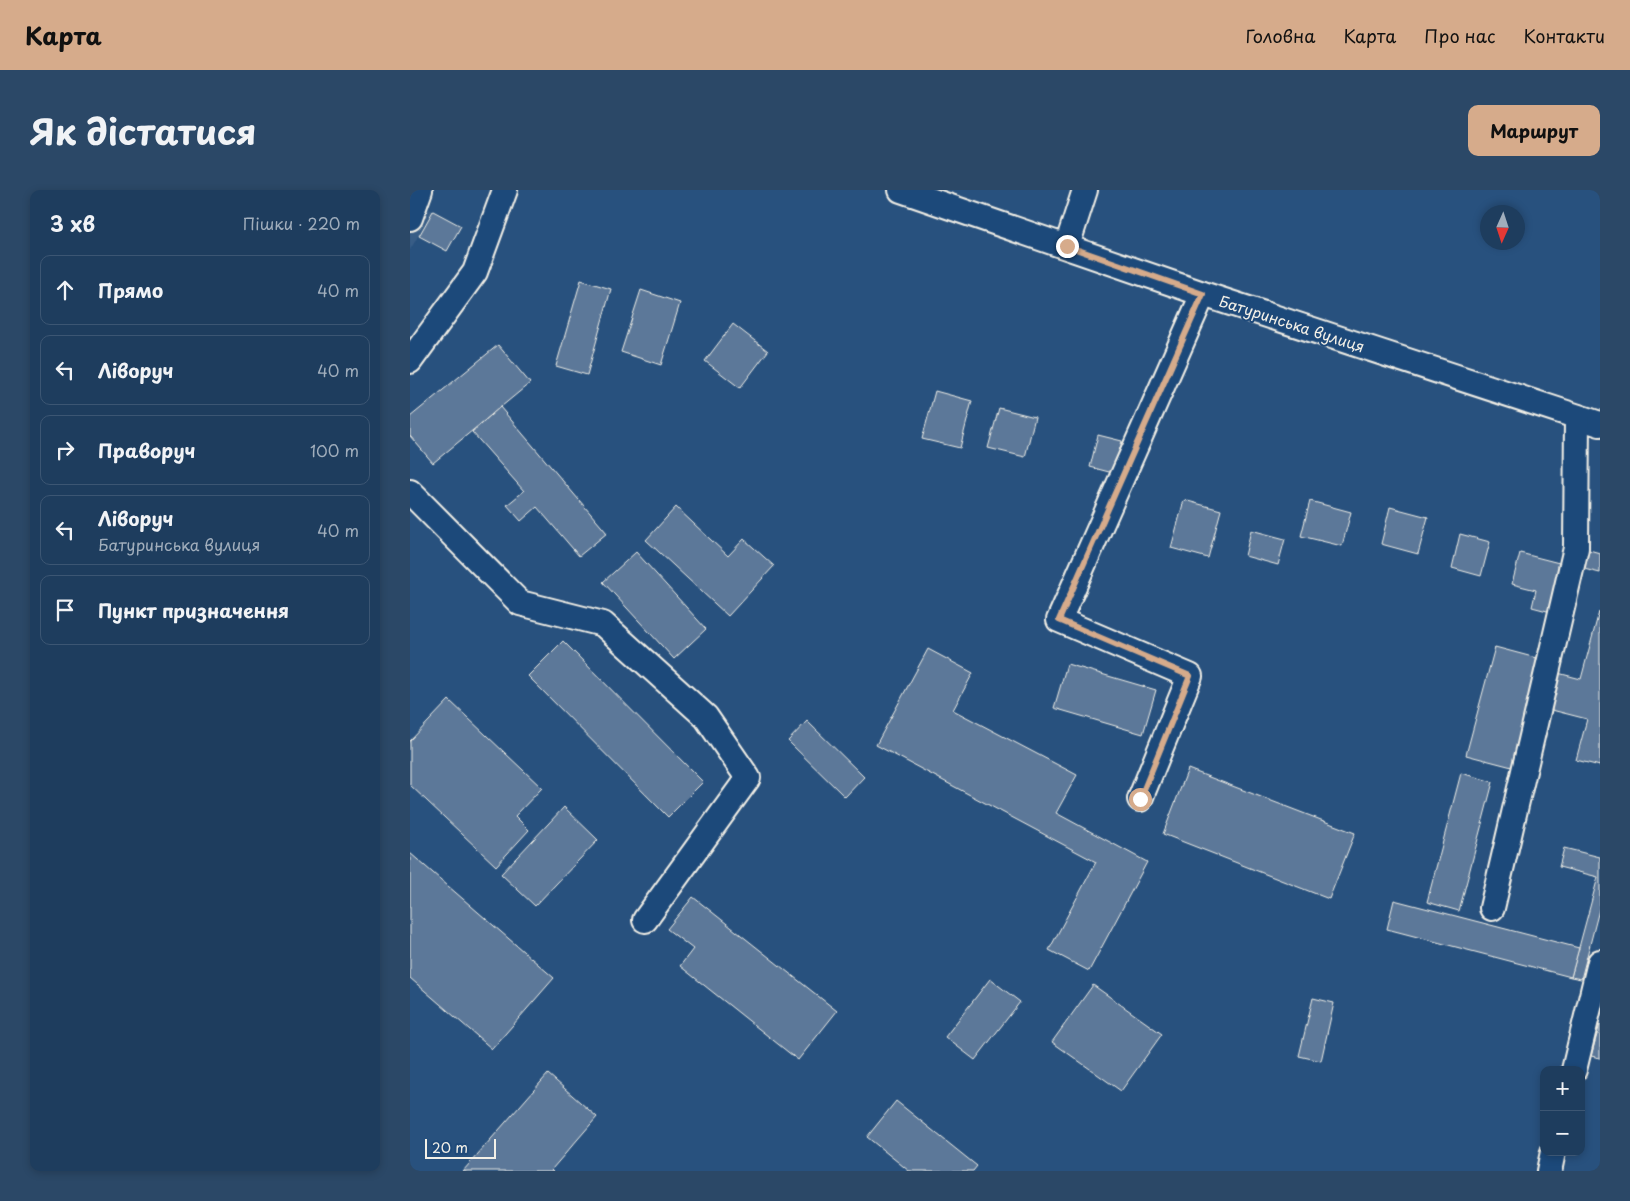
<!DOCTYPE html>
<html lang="uk">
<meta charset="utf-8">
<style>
:root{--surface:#1e3d5e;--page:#2b4867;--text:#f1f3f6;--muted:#a1aebc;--line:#3c5673;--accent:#d6ab8b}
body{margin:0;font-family:"Playpen Sans",sans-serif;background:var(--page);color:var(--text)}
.controls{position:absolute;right:15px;bottom:15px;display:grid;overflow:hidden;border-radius:10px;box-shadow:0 2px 8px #0003}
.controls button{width:45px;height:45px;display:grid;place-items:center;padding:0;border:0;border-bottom:1px solid var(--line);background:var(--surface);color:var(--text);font:25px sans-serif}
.compass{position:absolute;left:1070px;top:15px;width:45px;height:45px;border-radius:50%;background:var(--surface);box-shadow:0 2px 8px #0003;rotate:183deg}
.scale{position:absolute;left:15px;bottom:12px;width:71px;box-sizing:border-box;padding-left:5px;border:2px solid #f4f1e8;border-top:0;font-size:14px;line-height:18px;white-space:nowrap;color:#f4f1e8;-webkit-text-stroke:4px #1f4a7a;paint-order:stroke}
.stop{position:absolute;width:15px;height:15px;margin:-11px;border:4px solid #d6ab8b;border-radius:50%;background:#fff}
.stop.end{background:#d6ab8b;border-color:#fff;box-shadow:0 1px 5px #0008}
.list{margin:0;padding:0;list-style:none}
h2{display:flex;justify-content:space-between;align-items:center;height:65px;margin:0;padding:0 20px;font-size:21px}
h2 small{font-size:16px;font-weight:400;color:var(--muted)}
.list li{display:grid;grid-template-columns:32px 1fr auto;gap:15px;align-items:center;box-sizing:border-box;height:70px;margin:0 10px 10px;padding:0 10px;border:1px solid var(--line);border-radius:10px}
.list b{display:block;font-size:19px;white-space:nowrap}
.list p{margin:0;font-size:16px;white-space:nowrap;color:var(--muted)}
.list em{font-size:16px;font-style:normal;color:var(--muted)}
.icon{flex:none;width:28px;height:28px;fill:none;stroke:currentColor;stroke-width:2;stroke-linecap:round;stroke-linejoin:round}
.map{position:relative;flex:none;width:1190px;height:981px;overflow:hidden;border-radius:10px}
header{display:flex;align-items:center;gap:30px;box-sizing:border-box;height:70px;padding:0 25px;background:var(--accent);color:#111}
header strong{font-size:24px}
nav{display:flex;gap:28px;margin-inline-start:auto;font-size:18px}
.intro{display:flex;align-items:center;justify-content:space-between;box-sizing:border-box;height:120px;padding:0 30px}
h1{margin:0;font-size:35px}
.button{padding:12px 22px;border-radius:10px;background:var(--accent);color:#111;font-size:18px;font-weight:700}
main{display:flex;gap:30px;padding:0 30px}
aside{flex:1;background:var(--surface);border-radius:10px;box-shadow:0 2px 8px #0003}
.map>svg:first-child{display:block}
</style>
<header>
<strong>Карта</strong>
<nav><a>Головна</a><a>Карта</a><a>Про нас</a><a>Контакти</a></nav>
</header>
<div class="intro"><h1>Як дістатися</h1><a class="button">Маршрут</a></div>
<main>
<aside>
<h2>3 хв<small>Пішки · 220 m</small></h2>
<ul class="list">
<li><svg class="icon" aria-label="ahead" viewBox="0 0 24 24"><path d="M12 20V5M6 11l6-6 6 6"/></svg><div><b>Прямо</b></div><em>40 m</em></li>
<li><svg class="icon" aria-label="left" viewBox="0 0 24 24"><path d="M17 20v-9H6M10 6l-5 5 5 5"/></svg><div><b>Ліворуч</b></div><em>40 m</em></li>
<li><svg class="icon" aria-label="right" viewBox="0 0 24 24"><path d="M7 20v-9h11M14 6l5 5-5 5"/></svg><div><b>Праворуч</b></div><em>100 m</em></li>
<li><svg class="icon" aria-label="left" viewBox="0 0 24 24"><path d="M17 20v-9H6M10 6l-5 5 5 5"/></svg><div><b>Ліворуч</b><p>Батуринська вулиця</p></div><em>40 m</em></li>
<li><svg class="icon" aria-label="arrive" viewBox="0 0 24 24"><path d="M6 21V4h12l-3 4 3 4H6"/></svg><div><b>Пункт призначення</b></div></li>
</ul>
</aside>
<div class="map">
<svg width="1190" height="981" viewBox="0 0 1190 981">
<rect width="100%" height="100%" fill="#28517e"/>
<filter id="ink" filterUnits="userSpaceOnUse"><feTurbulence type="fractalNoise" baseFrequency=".02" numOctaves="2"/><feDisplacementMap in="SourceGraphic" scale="10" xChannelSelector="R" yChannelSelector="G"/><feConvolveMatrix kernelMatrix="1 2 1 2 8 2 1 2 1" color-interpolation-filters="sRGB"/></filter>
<g filter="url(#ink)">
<path fill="#375d86" d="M0,9L23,21L0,60Z"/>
<g fill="#5b7899" stroke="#f4f1e8">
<path d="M23,21L51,36L37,61L9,46Z"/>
<path d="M171,90L201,99L177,185L146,176Z"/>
<path d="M231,100L270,113L251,175L211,162Z"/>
<path d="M323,134L358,161L330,198L295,171Z"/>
<path d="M88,155L120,193L23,273L0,246V227Z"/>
<path d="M525,201L562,211L550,258L512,249Z"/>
<path d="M90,217L197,343L169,366L127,317L111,331L97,315L114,301L62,242Z"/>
<path d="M589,218L625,227L615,267L578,258Z"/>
<path d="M688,245L712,251L703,283L680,277Z"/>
<path d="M774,310L811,320L798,368L761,358Z"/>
<path d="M900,311L941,322L932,356L891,346Z"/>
<path d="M266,317L318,366L334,349L364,376L318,426L236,350Z"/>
<path d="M980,317L1018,327L1008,364L971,354Z"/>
<path d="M841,340L875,349L868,375L835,366Z"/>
<path d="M1050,344L1080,352L1071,386L1042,378Z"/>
<path d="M1179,360L1190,363V383L1174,379Z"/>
<path d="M226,362L296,439L264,469L193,392Z"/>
<path d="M1110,363L1153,374L1141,422L1122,417L1126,400L1102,394Z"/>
<path d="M1189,422L1190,423V576L1166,570L1177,529L1134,518L1144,482L1171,489Z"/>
<path d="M153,451L293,592L258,627L118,486Z"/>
<path d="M1085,457L1130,469L1102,577L1056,565Z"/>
<path d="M518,459L563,483L543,520L667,585L646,623L737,672L679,781L639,760L686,672L466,555Z"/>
<path d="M657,474L746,500L733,544L644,518Z"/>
<path d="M39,510L132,598L105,626L119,640L86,676L0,595V551Z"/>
<path d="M397,531L454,587L435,607L378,551Z"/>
<path d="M778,579L945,643L919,709L753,644Z"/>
<path d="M1051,583L1083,592L1049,721L1017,712Z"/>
<path d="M154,617L188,650L125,716L91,684Z"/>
<path d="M1154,658L1190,667V716L1171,789L1161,787L1188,687L1149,677Z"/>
<path d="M0,663L144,788L82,859L0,788Z"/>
<path d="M283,707L427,821L388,870L270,776L283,759L257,739Z"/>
<path d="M984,710L1169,758L1161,787L977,739Z"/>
<path d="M580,789L610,812L565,870L535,847Z"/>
<path d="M683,795L752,844L711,901L642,852Z"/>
<path d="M903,808L924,813L911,871L889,866Z"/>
<path d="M1190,834V868L1181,866Z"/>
<path d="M138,884L187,927L142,979L144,981H53Z"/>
<path d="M486,911L567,976L563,981H499L457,947Z"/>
</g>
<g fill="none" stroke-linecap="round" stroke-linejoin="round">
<g stroke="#f4f1e8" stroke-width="28">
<g id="minor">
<path d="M491,0L793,104L1190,234"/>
<path d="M0,28L10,0"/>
<path d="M657,56L675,0"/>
<path d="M0,171L65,82L95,0"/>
<path d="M0,302L110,413L193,434L296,527L338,588L235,730"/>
<path d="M730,609L780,486L649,430L793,104"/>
<path d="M1082,718L1166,358L1167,227"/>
<path d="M1164,880L1190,772"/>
<path d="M1139,981L1143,962"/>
</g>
</g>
<use href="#minor" stroke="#1f4a7a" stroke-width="24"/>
</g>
</g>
<g fill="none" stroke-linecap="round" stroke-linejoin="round" filter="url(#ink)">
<path stroke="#d6ab8b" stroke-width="6" d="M657,56L793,104L649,430L780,486L730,609"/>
</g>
<g text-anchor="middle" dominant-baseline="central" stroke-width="4" stroke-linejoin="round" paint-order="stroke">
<g font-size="15" fill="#f4f1e8" stroke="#1f4a7a">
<text transform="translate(882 133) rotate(18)">Батуринська вулиця</text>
</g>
</g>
</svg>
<div class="controls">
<button>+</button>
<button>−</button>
</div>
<svg class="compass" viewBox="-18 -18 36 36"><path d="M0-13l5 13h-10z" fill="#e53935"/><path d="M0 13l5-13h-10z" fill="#a1aebc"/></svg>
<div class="scale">20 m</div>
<div class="stop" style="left:730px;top:609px"></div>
<div class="stop end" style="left:657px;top:56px"></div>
</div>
</main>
